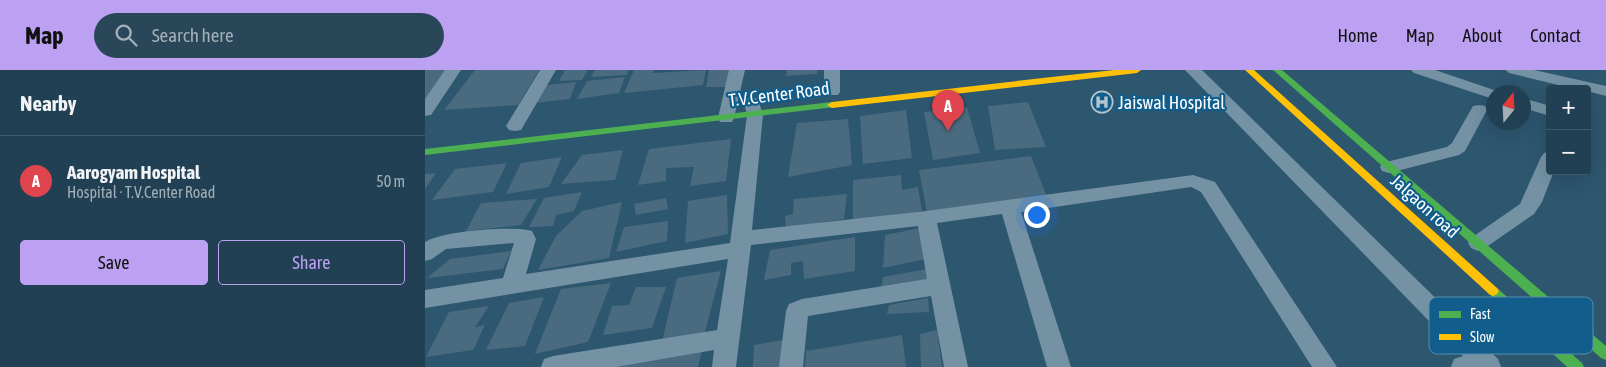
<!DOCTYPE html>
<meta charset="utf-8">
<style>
:root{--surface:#224053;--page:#2a475a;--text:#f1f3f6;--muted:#a2afb8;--line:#3f596a;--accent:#bca0f2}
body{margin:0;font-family:"Asap Condensed",sans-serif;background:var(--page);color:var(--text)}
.controls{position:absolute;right:15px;top:15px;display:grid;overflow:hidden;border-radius:5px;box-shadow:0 5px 20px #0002}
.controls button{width:45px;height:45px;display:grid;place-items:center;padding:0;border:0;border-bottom:1px solid var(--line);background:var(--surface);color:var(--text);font:25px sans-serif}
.compass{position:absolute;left:1061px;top:15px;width:45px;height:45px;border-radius:50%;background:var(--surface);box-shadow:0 5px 20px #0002;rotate:18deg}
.you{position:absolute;left:611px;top:144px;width:18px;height:18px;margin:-12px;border:4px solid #fff;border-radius:50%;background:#1a73e8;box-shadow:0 0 0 8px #1a73e833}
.badge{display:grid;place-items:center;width:32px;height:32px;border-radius:50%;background:var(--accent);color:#fff;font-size:16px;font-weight:700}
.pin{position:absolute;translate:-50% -41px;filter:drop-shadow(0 1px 2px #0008)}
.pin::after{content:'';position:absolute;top:26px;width:18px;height:15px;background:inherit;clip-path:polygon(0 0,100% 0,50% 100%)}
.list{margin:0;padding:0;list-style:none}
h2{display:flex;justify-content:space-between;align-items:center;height:65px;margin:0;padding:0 20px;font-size:21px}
h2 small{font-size:16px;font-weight:400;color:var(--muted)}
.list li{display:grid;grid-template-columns:32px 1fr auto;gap:15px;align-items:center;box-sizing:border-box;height:90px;padding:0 20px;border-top:1px solid var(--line)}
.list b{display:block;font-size:19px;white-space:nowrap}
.list p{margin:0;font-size:16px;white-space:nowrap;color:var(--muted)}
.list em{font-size:16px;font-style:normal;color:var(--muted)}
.actions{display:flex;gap:10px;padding:15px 20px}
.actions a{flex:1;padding:11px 0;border:1px solid var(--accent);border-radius:5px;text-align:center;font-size:18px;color:var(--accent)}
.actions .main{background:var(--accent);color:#111}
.icon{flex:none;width:28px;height:28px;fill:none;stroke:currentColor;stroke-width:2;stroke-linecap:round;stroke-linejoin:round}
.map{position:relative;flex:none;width:1181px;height:297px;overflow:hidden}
header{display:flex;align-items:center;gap:30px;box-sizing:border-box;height:70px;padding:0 25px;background:var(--accent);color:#111}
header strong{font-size:24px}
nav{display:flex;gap:28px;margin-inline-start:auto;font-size:18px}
.search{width:350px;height:45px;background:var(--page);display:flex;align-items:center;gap:12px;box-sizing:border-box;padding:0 18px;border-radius:28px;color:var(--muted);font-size:19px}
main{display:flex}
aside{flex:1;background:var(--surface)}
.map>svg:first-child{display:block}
</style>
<header>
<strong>Map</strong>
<div class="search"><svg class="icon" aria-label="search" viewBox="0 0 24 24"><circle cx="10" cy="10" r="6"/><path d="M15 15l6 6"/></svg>Search here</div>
<nav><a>Home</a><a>Map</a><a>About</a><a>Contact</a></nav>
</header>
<main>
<aside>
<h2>Nearby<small></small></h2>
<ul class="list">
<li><span class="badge" style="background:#e0444e">A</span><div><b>Aarogyam Hospital</b><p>Hospital · T.V.Center Road</p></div><em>50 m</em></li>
</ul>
<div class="actions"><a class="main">Save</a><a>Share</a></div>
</aside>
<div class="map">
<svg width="1181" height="297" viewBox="0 0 1181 297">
<rect width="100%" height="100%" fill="#2d566f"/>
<g fill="#4a6b7f">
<path d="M0,0H21L0,30Z"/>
<path d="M50,0H114L93,35L19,40Z"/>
<path d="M140,0H163L157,10L134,11Z"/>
<path d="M170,0H204L202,5L166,7Z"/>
<path d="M209,0H229L228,3L281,0L278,15L199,23Z"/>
<path d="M284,0H306L302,17H281Z"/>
<path d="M362,0H392V4L361,6Z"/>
<path d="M200,7L194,23L152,29L162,11Z"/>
<path d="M151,12L145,29L110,33L122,15Z"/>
<path d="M603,32L621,77L570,80L563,36Z"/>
<path d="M542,37L555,83L508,90L499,42Z"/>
<path d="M481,40L487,88L438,94L435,46Z"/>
<path d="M423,49L427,95L363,107L372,53Z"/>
<path d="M306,69L301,111L265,116L269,97L241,98V111L213,115L224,79Z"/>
<path d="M198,80L190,110L136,114L157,85Z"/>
<path d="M606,86L622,127L502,143L494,100Z"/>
<path d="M137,87L124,117L81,124L96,93Z"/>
<path d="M82,93L68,122L7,130L30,99Z"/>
<path d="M11,103L0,119V104Z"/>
<path d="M476,105L477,120L493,117L497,141L428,151V110Z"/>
<path d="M157,122L149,141L131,145L128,156L104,157L119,128Z"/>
<path d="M422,124L419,149L361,158L360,146L368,144L369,129Z"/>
<path d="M302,125L303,164L260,173L263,131Z"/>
<path d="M241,128L243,139L211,145L209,134Z"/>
<path d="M112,129L96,155L41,161L56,133Z"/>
<path d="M197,132L184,188L113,200L131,166L157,141Z"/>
<path d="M243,151L242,171L191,182L199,157Z"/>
<path d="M495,158L501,189L458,198L460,165Z"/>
<path d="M430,167V201L379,209L378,191L366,193V205L339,210L345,180Z"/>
<path d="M86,181L78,199L2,208L25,189Z"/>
<path d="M502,199L506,213L456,220L458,207Z"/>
<path d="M296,201L280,262L237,272L252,208Z"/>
<path d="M186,213L163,272L110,284L136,219Z"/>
<path d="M211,217H241L227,258L178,265L187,236L204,235Z"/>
<path d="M119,227L100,276L61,280L84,233Z"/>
<path d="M503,228L504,242L462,244L464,235Z"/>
<path d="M64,236L50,257L60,255L48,280L1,287L24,242Z"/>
<path d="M512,260L517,297H496L495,264Z"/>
<path d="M477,265L481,297H380L381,281Z"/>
<path d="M363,269L359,297H328L329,275Z"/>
<path d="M277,280L273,297H186L188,292Z"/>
</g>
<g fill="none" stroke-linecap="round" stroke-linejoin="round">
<g fill="#7492a4" fill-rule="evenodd">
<path d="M20,0H36L6,45L0,46V29Z"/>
<path d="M115,0H131L96,60L90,61L84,60L81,56Z"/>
<path d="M304,0H320L309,48L307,52H295L293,48Z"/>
<path d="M399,0H415V22L413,25H401L399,22Z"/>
<path d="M760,0H777L1073,289L1076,297H1026L1029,289L1038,286Z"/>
<path d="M986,0H1010L1075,22H1068V29L1062,27L989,3Z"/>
<path d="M1081,0H1109L1181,16V26L1162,21V19H1150L1084,3Z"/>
<path d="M327,27L333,29L338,45L327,160L501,141L768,105L790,112L912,297H887L776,122L766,117L596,142L646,297H622L577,144L512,153L543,297H519L506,226L383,246L378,297H354L361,241L364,234L377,229L502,209L493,156L326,175L311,297H287L289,280L191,297H116L119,289L128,286L292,260L303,189L0,238V220L78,208L89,173L21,179L7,189L0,191V172C15,161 89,155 107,161L111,169L101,204L305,173L322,45L319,32L321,29Z"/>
<path d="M1098,28L1125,36V46L1098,38Z"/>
<path d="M1054,35L1060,36L1062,40L1040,81L1034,85L964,103L957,101L955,97L957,93L1022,77L1027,73L1048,36Z"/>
<path d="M1125,81V101H1129L1117,132L1109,144L1060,178L1053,181L1046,178L1043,173L1046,168L1095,134L1116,87L1119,83Z"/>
</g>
<g fill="#4caf50" fill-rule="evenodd">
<path d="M848,0H857L1181,276V290L1176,288Z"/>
<path d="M407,32L412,35L410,37L0,85V79Z"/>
<path d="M1068,216L1072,218L1157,293L1159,297H1142L1064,224L1062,221L1064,218Z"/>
</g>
<g fill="#ffc107" fill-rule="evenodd">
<path d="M689,0H716L712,3L407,38L402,35L407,32Z"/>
<path d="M820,0H829L1072,218L1074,221L1072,224L1068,226L1064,224Z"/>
</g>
</g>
<defs>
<g id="hospital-ring" transform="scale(1.125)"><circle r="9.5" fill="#115d8b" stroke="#b6c4cd" stroke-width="1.5"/><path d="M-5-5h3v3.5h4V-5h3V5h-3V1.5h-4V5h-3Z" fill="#b6c4cd"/></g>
</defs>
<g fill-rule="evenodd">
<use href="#hospital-ring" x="677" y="32"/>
</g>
<g text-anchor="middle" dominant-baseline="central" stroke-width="4.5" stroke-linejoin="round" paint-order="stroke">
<g font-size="18" fill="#fff" stroke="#115d8b">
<text transform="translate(354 24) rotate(-7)">T.V.Center Road</text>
<text transform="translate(1000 136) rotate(42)">Jalgaon road</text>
</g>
<g font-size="18" fill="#fff" stroke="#115d8b" text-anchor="start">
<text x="693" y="32">Jaiswal Hospital</text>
</g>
</g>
<rect x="1004" y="227" width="164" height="57" rx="8" fill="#115d8b" stroke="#588eae" stroke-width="1"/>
<rect x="1014" y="241" width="22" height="7" fill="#4caf50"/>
<rect x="1014" y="264" width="22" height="6" fill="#ffc107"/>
<g font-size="14" fill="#fff">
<text x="1045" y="249">Fast</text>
<text x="1045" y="272">Slow</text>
</g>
</svg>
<div class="controls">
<button>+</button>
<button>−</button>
</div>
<svg class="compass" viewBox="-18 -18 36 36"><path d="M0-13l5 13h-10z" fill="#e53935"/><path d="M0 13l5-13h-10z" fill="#a2afb8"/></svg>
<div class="you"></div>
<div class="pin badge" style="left:523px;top:61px;background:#e0444e">A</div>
</div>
</main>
